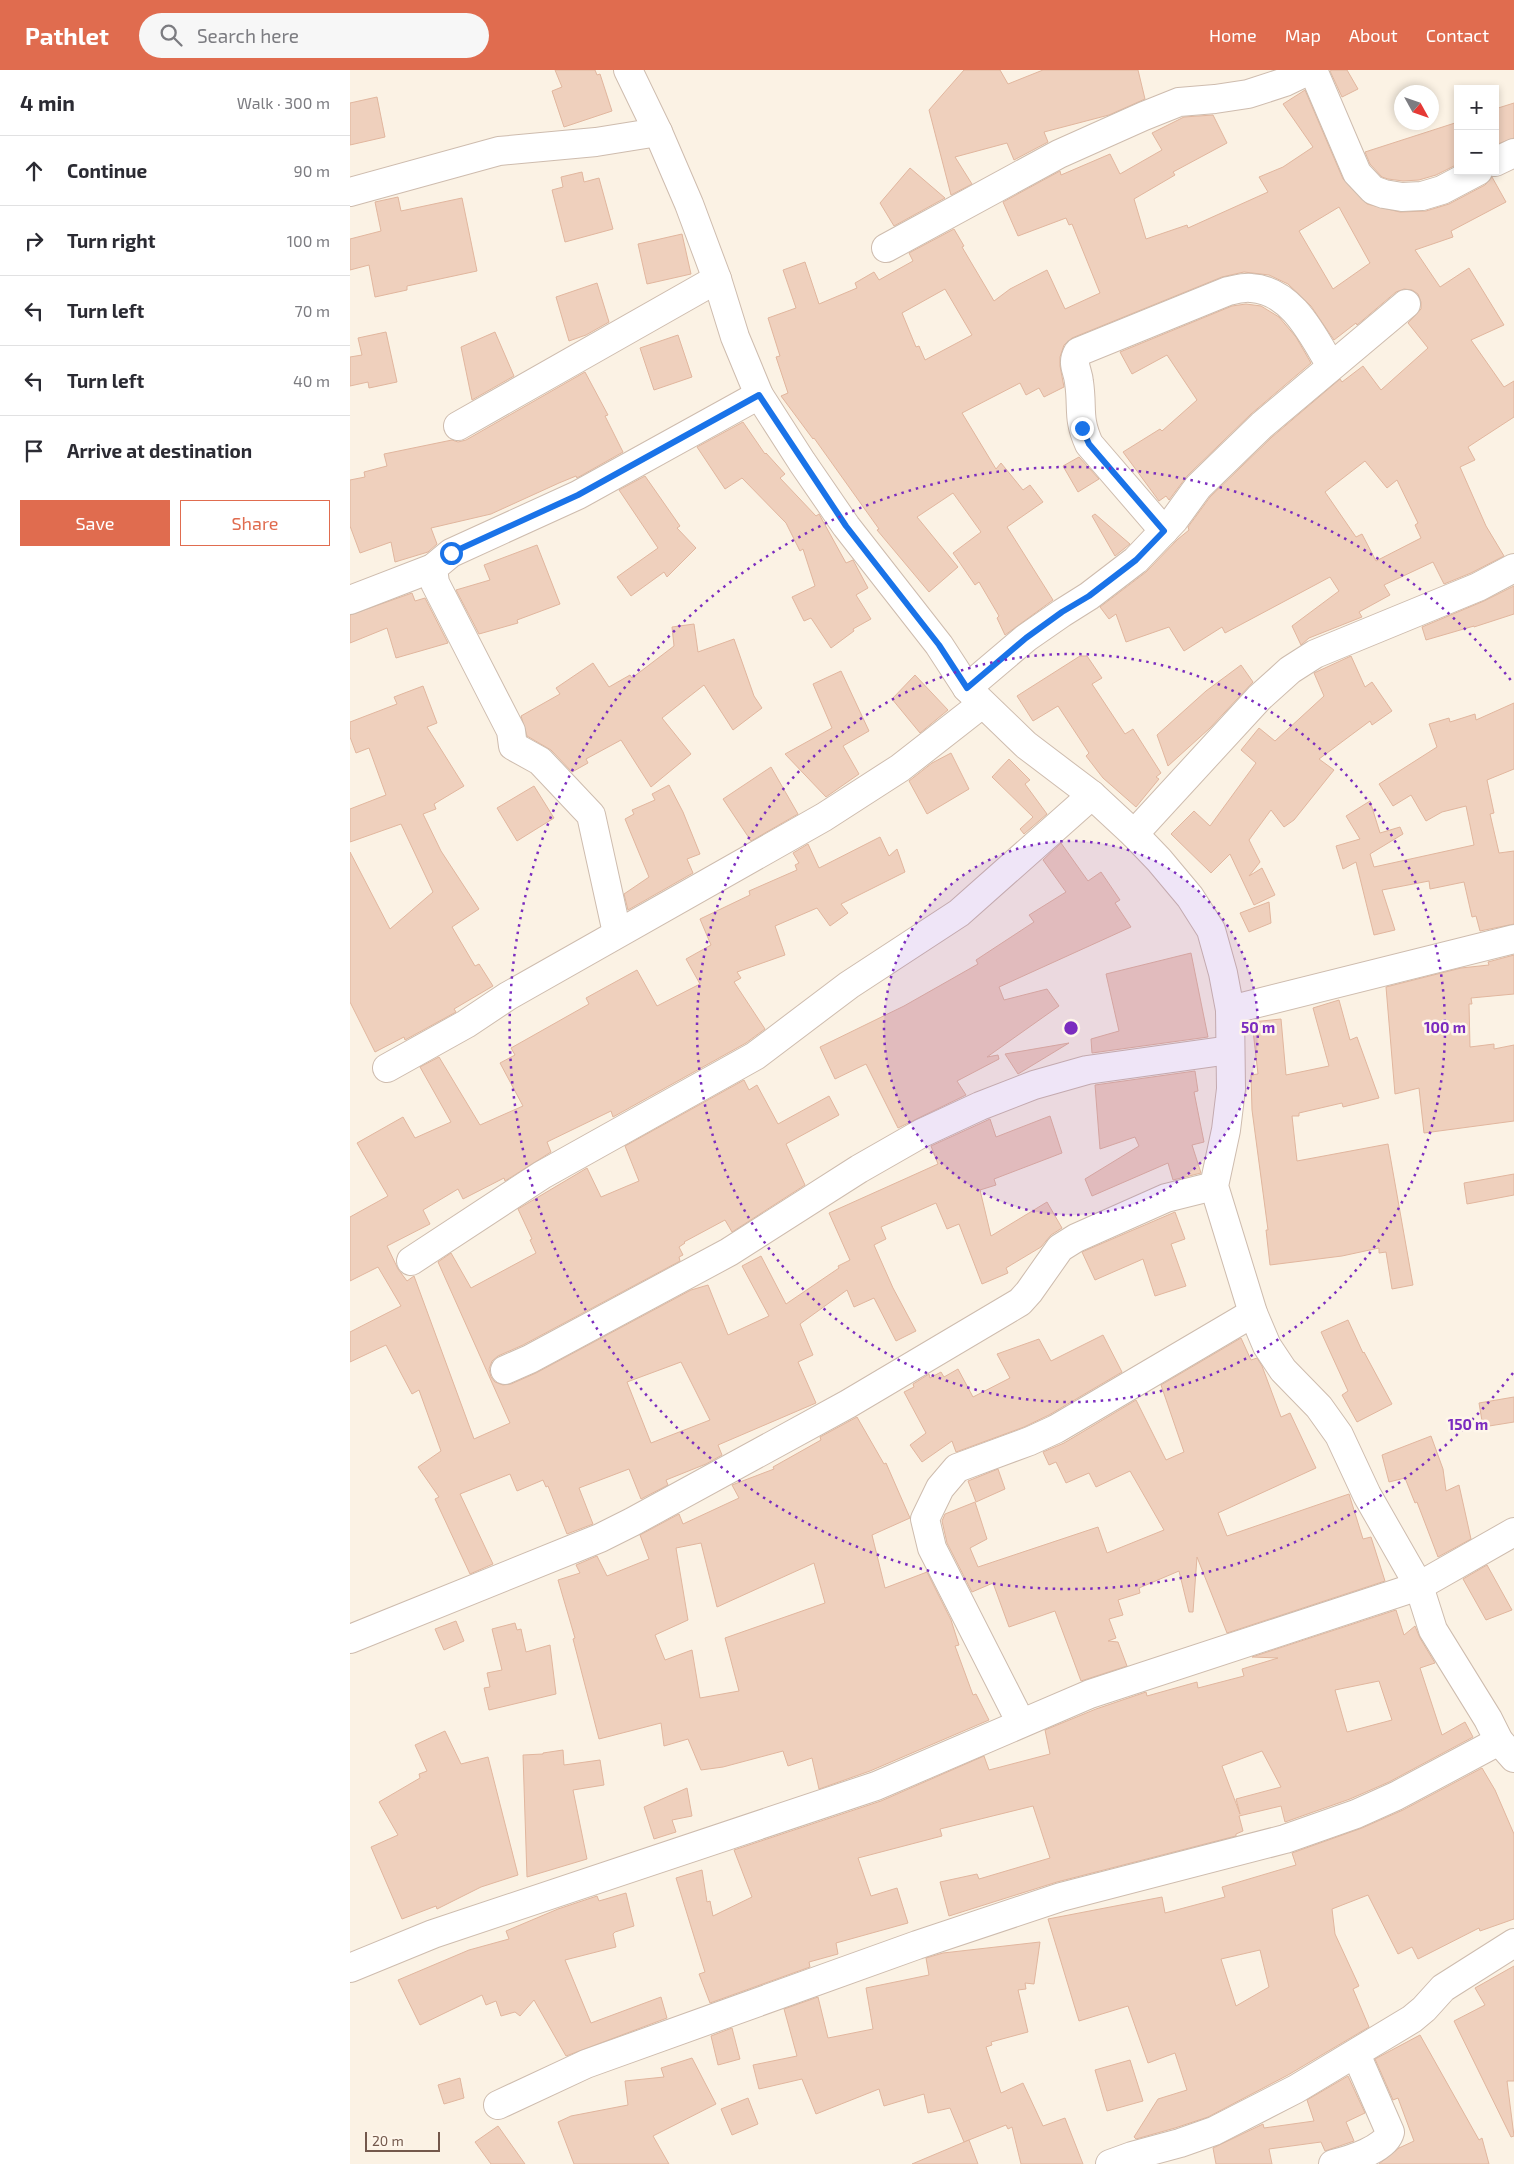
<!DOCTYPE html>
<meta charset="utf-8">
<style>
:root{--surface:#fff;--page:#f7f7f7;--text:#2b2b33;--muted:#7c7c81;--line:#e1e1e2;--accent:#e06c4f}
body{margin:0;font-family:"Exo 2",sans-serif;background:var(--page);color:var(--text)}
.controls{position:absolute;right:15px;top:15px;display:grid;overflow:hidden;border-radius:0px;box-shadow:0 2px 8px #0003}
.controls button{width:45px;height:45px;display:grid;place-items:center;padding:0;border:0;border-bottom:1px solid var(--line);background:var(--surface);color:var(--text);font:25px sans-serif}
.compass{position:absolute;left:1044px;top:15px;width:45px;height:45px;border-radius:50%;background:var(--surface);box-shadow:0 2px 8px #0003;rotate:130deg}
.scale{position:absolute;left:15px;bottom:12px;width:75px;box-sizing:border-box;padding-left:5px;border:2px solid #73584b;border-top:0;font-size:14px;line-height:18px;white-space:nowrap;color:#73584b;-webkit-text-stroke:4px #fef6ea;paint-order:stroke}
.stop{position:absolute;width:15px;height:15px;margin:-11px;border:4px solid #1a73e8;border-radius:50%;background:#fff}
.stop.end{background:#1a73e8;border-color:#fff;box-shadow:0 1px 5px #0008}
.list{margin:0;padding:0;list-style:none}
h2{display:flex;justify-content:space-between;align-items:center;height:65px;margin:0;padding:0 20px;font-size:21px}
h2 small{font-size:16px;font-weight:400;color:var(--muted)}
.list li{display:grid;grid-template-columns:32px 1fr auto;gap:15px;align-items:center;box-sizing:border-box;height:70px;padding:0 20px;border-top:1px solid var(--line)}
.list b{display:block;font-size:19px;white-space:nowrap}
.list em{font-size:16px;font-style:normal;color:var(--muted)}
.actions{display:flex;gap:10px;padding:15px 20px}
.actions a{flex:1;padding:11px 0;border:1px solid var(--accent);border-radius:0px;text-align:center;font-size:18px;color:var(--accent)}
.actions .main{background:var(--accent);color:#fff}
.icon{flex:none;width:28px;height:28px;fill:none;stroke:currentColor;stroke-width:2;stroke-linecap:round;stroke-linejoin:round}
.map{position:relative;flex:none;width:1164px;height:2094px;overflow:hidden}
header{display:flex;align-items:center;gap:30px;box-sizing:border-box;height:70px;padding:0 25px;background:var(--accent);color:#fff}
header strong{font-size:24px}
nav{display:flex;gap:28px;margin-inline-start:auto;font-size:18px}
.search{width:350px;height:45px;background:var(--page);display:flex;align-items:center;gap:12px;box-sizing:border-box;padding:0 18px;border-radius:28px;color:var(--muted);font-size:19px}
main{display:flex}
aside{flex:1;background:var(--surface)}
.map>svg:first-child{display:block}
</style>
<header>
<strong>Pathlet</strong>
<div class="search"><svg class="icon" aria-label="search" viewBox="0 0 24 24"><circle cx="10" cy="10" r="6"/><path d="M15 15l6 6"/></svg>Search here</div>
<nav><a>Home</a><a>Map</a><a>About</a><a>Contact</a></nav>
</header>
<main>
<aside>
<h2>4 min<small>Walk · 300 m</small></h2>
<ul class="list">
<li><svg class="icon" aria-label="ahead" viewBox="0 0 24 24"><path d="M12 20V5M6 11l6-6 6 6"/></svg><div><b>Continue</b></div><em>90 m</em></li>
<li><svg class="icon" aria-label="right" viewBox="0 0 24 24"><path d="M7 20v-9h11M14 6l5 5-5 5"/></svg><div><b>Turn right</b></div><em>100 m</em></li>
<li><svg class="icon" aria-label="left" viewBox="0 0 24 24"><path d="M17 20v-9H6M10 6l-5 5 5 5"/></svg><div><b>Turn left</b></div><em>70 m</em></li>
<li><svg class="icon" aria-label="left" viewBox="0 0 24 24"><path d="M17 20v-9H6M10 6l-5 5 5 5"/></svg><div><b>Turn left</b></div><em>40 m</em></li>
<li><svg class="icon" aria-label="arrive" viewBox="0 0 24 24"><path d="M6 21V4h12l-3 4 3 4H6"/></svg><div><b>Arrive at destination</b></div></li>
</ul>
<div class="actions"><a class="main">Save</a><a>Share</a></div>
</aside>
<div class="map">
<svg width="1164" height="2094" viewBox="0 0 1164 2094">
<rect width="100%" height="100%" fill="#fbf2e4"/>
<g fill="#efd0bd" stroke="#e1b69e" fill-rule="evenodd">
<path d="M205,0H245L247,5L250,4L262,41L214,57L202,21L212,17Z"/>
<path d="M614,0H650L658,14L693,0H788L795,29L759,45L694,62L698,72L664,90L657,73L605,87L622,114L601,125L579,40Z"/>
<path d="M982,0H997L1008,19L992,27L980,1Z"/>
<path d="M955,20L993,109L1017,134L1050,142L1076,141L1099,134L1135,115L1142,107L1156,132L1101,161L1103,167L1065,180L1090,217L1119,198L1154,255L1121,270L1154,317L1164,311V347L1118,377L1125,390L1110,397L1136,456L1154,486L1121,503L1094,514L1083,492L1034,515L1040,525L1009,542L1012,547L959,568L951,575L942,556L989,521L980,507L875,563L872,557L834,581L819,557L776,572L766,544L759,549L750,537L796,502L828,469L839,460L838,457L860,427L922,367L990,309L992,312L1013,296L1031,320L1078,278L1058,253L1071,239V232L1068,224L1062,220L1054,219L1046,222L1007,255L1006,253L984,270L961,236L938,214L919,205L894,202L872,207L722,268L714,275L710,287V296L714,317L694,327L689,318L676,325L670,313L612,343L646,399L651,393L673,420L680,415L693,432L657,457L703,530L655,565L647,548L649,546L629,512L625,515L603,483L631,462L603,423L567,447L608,497L579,522L527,460L529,459L464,368L463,369L431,326L438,323L426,287L430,286L418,248L446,238L433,200L455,192L469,234L507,218L505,213L524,202L529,210L563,191L559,183L604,159L614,176L612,177L644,231L660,219L697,200L715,239L750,223L722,154L719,155L716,148L668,166L653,132L710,101L711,105L760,84L770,104L812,80L802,63L834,47L863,45L877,73L823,102L825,105L784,129L796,169L837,155L838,158L918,122L909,107L933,97L963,77L933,34ZM989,137L1020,193L983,219L949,161ZM595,219L622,265L575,290L569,276L566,277L552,243ZM1015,391L1037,418L1047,410L1068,453L1065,455L1071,468L1026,491L1012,464L1006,467L975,422Z"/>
<path d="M27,27L35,67L0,75V33Z"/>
<path d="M1164,33V68L1145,75V39Z"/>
<path d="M1108,52V94L1086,105L1069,110L1053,111L1038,109L1032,107L1020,94L1015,82Z"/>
<path d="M560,98L595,128L544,156L530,133Z"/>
<path d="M232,102L234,112L249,108L263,159L215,172L202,120L213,117L211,107Z"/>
<path d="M48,127L51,141L112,128L127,201L57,216V220L25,227L19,195L0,200V169L31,161L25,132Z"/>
<path d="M332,164L341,204L297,214L288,174Z"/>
<path d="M247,213L259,252L236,265L219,271L206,227Z"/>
<path d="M896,234L911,236L929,247L946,267L961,293L901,344L837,406L819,430L816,426L809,431L773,382L810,359L812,361L847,330L817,285L782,304L770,282L882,236Z"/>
<path d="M36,262L47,312L19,318L18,312L0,316V287L12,285L8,268Z"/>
<path d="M145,262L164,306L122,330L111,277Z"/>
<path d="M328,265L342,307L304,320L290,278Z"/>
<path d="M235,302L258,345L255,346L273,382L227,408L226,406L209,413L141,444L81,458L87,474L78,482L45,492L41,472L10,483L0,456V410L15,407L14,402L37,396L34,384L102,370L108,372L116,370Z"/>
<path d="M393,352L415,384L416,383L435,404L430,408L466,446L469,444L496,493L503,490L518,518L506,525L521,549L503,559L504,561L481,578L461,548L454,551L442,527L465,516L453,479L450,481L436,453L392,408L375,419L347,377Z"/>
<path d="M729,387L749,409L728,422L713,396Z"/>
<path d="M295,406L330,456L327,458L346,478L317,507L314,502L281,526L267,507L308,478L269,420Z"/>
<path d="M745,444L780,474L765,486L742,446Z"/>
<path d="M187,475L210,534L167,550L168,553L129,564L106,520L140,510L134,495Z"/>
<path d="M1164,516V544L1124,557V556L1076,570L1072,557L1134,531Z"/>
<path d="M62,523L65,531L75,528L98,573L46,588L37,558L0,573V545Z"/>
<path d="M344,554L348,582L384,569L404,626L412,638L383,660L354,615L312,648L341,684L301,717L271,670L236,689L238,693L222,702L201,680L177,666L171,646L210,624L206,618L243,593L259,617L280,605L282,608L324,576L322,557Z"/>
<path d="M730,586H737L752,608L742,614L775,664L783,659L811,703L806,707L809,709L786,737L753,708L736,686L739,683L708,636L683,651L667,626Z"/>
<path d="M1001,586L1015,617L1022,612L1042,641L1022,655L1020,651L969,689L984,700L944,750L934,757L921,740L899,770L910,792L899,806L912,798L925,825L904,835L880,784L861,803L821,764L844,741L860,756L906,693L891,680L909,658L925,671L974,626L964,603Z"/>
<path d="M891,595L903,612L860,658L818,696L807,665L856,621Z"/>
<path d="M491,601L519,661L493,676L509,704L476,727L435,684L482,658L463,614Z"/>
<path d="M565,605L598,640L570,663L542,629Z"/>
<path d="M73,616L87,653L77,657L114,716L84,734L86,739L73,744L91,781L129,839L102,857L125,896L129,894L143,916L104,939L106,942L55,970L54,967L25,982L0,932V782L40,859L83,822L51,754L0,772V739L36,725L19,678L6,683L0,667V652L47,634L44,627Z"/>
<path d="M1164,633V699L1137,710L1144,743L1140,744L1149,783L1164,781V854L1130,861L1126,846L1122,847L1114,812L1080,819L1079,811L1032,820L1045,860L1024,865L1006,792L993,799L986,776L1010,769L996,746L1020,731L1030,763L1050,757L1053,764L1020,784L1024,797L1124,775L1116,736L1092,742L1076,751L1061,725L1043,736L1029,714L1087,677L1079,654L1099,648L1100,652L1125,644L1126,650Z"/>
<path d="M601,683L619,719L577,744L559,711L582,693Z"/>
<path d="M659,689L680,710L675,714L697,744L674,764L670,759L683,747L642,707Z"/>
<path d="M421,697L448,744L401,771L373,729Z"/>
<path d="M319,715L333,742L350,784L337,789L343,803L278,840L274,824L299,807L275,749L284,744L282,740L305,730L302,724Z"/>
<path d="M184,716L204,748L167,771L147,738Z"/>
<path d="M530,767L539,786L547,779L555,802L491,834L498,843L480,856L467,838L425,856L435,885L387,902L391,908L384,912L415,959L396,973L263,1047L261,1041L197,1072L201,1082L155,1111L154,1108L113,1129L108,1119L73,1140L80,1154L37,1176L48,1199L57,1211L64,1206L124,1369L160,1353L88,1192L101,1183L121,1218L186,1183L180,1170L182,1169L168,1139L237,1098L251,1127L289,1111L275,1076L394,1010L399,1020L407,1015L428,1054L479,1026L489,1045L436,1074L455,1115L382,1162L375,1150L334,1172L335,1173L329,1177L333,1185L329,1187L330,1191L173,1275L148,1286L142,1291L139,1299L141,1307L145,1312L153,1315L161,1314L186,1303L341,1220L358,1215L378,1265L419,1246L392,1196L411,1186L436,1234L489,1198L488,1196L500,1190L479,1143L588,1094L581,1076L640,1049L646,1067L700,1046L712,1083L644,1109L646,1115L630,1120L641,1166L697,1132L712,1158L701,1165L691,1177L656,1198L658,1203L632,1214L609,1154L597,1159L586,1133L531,1157L536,1169L524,1175L543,1218L566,1261L546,1271L524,1228L504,1237L497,1220L450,1254L463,1285L448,1292L466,1333L368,1375L372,1385L356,1394L316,1410L318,1415L291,1429L279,1399L229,1418L243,1454L217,1464L198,1416L196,1417L193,1410L167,1421L160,1404L110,1424L143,1494L120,1504L85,1429L89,1427L68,1397L91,1381L69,1320L62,1324L36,1275L0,1292V1262L51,1236L28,1197L0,1211V1147L38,1126L7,1073L53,1047L65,1068L101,1052L70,997L89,987L130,1055L173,1036L150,993L165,985L161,978L239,934L236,928L287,900L307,936L350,914L336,889L361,875L350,849L400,825L399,821L447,800L445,795L449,793L443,783L458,774L469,798ZM331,1292L360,1350L301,1373L277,1312Z"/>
<path d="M711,773L738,811L751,802L770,830L765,833L781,857L649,917L654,930L697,919L709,936L637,987L648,985L649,989L607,1011L616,1025L548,1058L516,994L485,1009L470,977L554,936L628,894L626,890L684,852L679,845L716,822L693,790Z"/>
<path d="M919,832L921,853L899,862L890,843Z"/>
<path d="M841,883L858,967L742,983L741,969L769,961L756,904Z"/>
<path d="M1164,885V924L1121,928L1122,934H1119L1120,977L1144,974V979L1164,975V1051L1074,1063L1069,1018L1045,1024L1036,917L1111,898L1139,895L1138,892Z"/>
<path d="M989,930L1000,970L1007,967L1029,1028L993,1037L992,1033L949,1043V1046H942L947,1091L1038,1074L1063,1215L1042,1219L1036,1182L1029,1183V1178L992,1186L920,1195L916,1160H918L902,1040L901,1005L908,1004L902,952L931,949L936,1005L979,996L963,938Z"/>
<path d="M719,973L668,1004L655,984Z"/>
<path d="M845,1001L848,1021L844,1022L854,1072L842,1075L851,1103L823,1110L818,1093L742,1126L735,1109L789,1076L785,1067L750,1079L745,1015Z"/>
<path d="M1164,1104V1125L1117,1134L1114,1113Z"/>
<path d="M825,1142L835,1169L821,1174L836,1216L805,1226L793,1189L745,1210L732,1182Z"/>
<path d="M998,1250L1013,1283L1014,1282L1042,1334L1007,1352L992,1325L998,1321L971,1262Z"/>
<path d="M753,1265L772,1302L699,1345L674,1357L606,1382L602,1371L572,1392L560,1375L576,1363L554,1322L564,1317L563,1314L579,1304L580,1308L591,1302L594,1307L608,1299L623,1327L660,1308L647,1284L689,1269L701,1291Z"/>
<path d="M891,1268L901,1290L907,1288L912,1296L931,1347L940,1343L966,1398L868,1443L877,1466L999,1424L1013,1469L1021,1467L1035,1511L877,1563L847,1487L843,1542H839L829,1501L789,1518L790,1523L768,1530L773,1545L759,1549L766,1568L758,1571L768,1572L777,1596L731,1611L705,1541L659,1557L643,1513L622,1522L597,1473L592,1451L595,1444L625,1432L637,1469L620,1478L628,1497L748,1457L757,1483L814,1460L780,1401L746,1417L739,1403L716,1413L706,1392L699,1395L693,1382L714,1373L786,1330L816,1390L834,1382L811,1315Z"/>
<path d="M1164,1327V1352L1133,1357L1129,1333Z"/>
<path d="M507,1347L534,1394L536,1393L560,1448L522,1465L535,1518L577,1502L601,1550L609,1575L605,1576L623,1625L626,1624L639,1650L520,1701L469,1719L462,1688L438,1696L433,1681L373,1697L351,1700L338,1669L314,1676L311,1653L249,1669L223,1569L225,1568L208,1510L230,1503L226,1495L247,1486L257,1506L299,1489L290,1465L329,1444L333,1454L389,1428L382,1415L424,1399L423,1397L471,1370L470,1367ZM351,1473L367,1537L464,1493L475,1533L375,1568L389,1621L350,1628L342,1580L315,1590L305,1565L338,1550L326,1478Z"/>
<path d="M1081,1366L1093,1399L1096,1421L1109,1415L1121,1469L1088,1487L1067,1432L1065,1433L1055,1408L1039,1412L1032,1385Z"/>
<path d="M648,1399L655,1419L626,1432L618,1411Z"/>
<path d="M1137,1495L1162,1540L1136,1550L1113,1509Z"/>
<path d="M1046,1540L1054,1565L1065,1556L1070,1568L1085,1593L1070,1598L1092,1665L1115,1652L1123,1667L1039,1712L1000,1729L935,1752L931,1736L889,1746L893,1761L886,1764V1766L707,1812L599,1846L590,1812L627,1804L629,1809L700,1788L683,1736L590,1759L592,1766L508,1788L521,1826L547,1818L558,1853L486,1873L488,1884L459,1892L460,1897L360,1933L349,1904L355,1902L326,1808L352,1800L357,1832L360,1831L363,1846L402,1827L384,1780L531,1731L634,1686L639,1700L700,1684L695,1660L746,1639L796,1622L797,1626L847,1612L848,1618L894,1606L892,1599L928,1588L902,1587ZM1029,1611L1042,1650L997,1662L985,1620ZM912,1681L931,1717L886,1729L890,1744L872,1696Z"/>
<path d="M106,1551L114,1571L94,1580L85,1559Z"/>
<path d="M165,1553L167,1560L171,1559L176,1582L200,1575L206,1624L139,1640L134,1618L140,1617L137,1603L152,1600L142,1559Z"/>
<path d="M95,1661L111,1694L138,1687L168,1805L131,1817L87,1839L86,1836L52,1849L21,1777L48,1765L29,1732L70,1708L69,1704L77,1701L65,1675Z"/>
<path d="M213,1680L214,1695L250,1690L254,1715L223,1720L237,1789L177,1807L173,1685L193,1684V1683Z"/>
<path d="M1132,1698L1145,1720L1164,1764V1849L1130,1861L1129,1858L1068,1889L1062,1877L1048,1884L1018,1825L982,1839L985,1864L1009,1916L1003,1919L1019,1957L938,2005L858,2047L825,2058L786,2069L784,2067L808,2029L837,2020L825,1983L798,1993L778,1936L729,1951L698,1849L812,1827L815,1843L875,1827L872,1817L946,1795L942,1783L1012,1758L1053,1740ZM910,1880L919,1917L886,1936L871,1889Z"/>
<path d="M337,1718L342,1746L322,1750L326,1762L304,1769L294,1737Z"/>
<path d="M276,1823L284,1856L265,1862L263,1864L266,1877L215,1890L241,1953L311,1927L317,1948L216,1986L184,1930L170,1946L165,1942L151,1946L146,1931L136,1935L132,1925L70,1955L48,1910L119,1880L159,1869L156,1861L208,1839L247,1826L249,1831Z"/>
<path d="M690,1872L684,1914L675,1913L676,1919L668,1920L678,1962L641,1972L642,1975L636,1977L651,2023L673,2013L693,2056L715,2048L733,2094H671L662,2057L658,2059L656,2055L614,2072L600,2038L578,2043L574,2024L534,2036L529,2019L466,2044L452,2009L409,2019L403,1995L447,1986L434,1939L468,1927L478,1968L523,1959L516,1918L579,1905L576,1888L593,1883Z"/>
<path d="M1164,1896V2011H1157L1164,2066L1161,2067L1104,1951L1135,1935L1125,1918Z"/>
<path d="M382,1958L390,1989L368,1995L361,1966Z"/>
<path d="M1070,1965L1129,2070L1132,2068L1139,2094H1029L1049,2078L1064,2071L1048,2028L1043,2030L1025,1989Z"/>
<path d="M342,1988L366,2034L303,2066L319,2094H224L208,2052L221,2046L278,2035L275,2011L314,2007L311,1998Z"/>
<path d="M780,1990L793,2031L757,2041L745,2000Z"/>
<path d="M998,2006L1015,2043L996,2052L1004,2071L975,2081L971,2072L919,2079L922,2094H866L863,2078L913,2054L914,2058L964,2051L957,2030Z"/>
<path d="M110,2008L114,2028L94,2034L88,2015Z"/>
<path d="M398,2028L408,2054L382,2065L371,2039Z"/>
<path d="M148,2056L175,2094H141L125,2072Z"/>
<path d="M619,2070L628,2094H562Z"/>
</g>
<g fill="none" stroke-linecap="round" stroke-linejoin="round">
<g stroke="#cebcae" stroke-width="30">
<g id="minor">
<path d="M278,0L308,62L339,134L367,209L385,267L409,325L452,392L496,456L589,575L617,618L676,675L742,725L784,764L809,790L840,827L861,860L873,903L880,940L881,1019L876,1060L864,1116L903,1243L917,1276L933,1300L969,1337L989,1365L1017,1425L1069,1516L1083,1560L1138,1649L1149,1671L1164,1688"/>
<path d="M963,0L1007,103L1023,120L1034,124L1052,127L1072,126L1092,120L1128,101"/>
<path d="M1145,92L1164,83"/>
<path d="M0,122L149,81L246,72L308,62"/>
<path d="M536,178L709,84L794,46L829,32L865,29L898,24L935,12L960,0"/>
<path d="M108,356L367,209"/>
<path d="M814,461L739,374C727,347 733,339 729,312C728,300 721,294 728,282L878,221C885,220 893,217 901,218C942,220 963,266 981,296"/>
<path d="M0,530L83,498"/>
<path d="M617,618L676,568L712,543L739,526L786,490L824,450L848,417L912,355L1056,234"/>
<path d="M784,764L909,628L940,600L965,584L1128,517L1164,498"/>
<path d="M267,863L241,745L190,691L163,676L161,661L85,513L83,498L101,483L228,425L409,325"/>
<path d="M880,940L1164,869"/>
<path d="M37,998L116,954L158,926L474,747L550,698L632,634"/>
<path d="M61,1191L192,1105L405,986L499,915L609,843L742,725"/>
<path d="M155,1300L180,1289L379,1182L509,1099L572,1063L630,1036L684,1015L737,1000L880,980"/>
<path d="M0,1569L250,1468L282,1452L498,1334L670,1232L679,1222L710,1178L726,1168L816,1128L864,1116"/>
<path d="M671,1653L582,1478L575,1449L590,1418L607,1398L680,1371L706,1359L903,1243"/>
<path d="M0,1898L83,1864L526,1716L740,1624L1069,1516L1164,1462"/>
<path d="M148,2035L236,1994L567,1875L711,1827L935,1769L1006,1744L1046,1726L1149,1671"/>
<path d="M760,2094L782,2086L830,2073L864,2061L946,2019L1062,1949L1074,1939L1093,1918L1164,1873"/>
<path d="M983,2094C999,2090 1036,2079 1040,2062L1006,1984"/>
</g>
</g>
<use href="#minor" stroke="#fff" stroke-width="28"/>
</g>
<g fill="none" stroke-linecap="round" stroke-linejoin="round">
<path stroke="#1a73e8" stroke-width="6" d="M101,483L228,425L409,325L496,456L589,575L617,618L676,568L712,542L739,526L786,490L814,461L739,374L732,358"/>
</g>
<circle cx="721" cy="958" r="187" fill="#7b2cbf" fill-opacity=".12"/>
<g fill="none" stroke="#7b2cbf" stroke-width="2.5" stroke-dasharray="2.5 5">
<circle cx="721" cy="958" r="187"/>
<circle cx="721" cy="958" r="374"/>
<path d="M1163 1303A561 561 0 1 1 1163 613"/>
</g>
<circle cx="721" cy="958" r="8" fill="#7b2cbf" stroke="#fef6ea" stroke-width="2.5"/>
<g font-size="15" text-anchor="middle" font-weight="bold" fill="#7b2cbf" stroke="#fef6ea" stroke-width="5" stroke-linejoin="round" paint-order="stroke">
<text x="908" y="963">50 m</text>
<text x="1095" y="963">100 m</text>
<text x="1118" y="1360">150 m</text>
</g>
</svg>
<div class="controls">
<button>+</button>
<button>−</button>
</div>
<svg class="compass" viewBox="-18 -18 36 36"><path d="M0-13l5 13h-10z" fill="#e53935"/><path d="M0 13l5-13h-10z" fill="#7c7c81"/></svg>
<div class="scale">20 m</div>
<div class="stop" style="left:101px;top:483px"></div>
<div class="stop end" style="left:732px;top:358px"></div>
</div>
</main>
